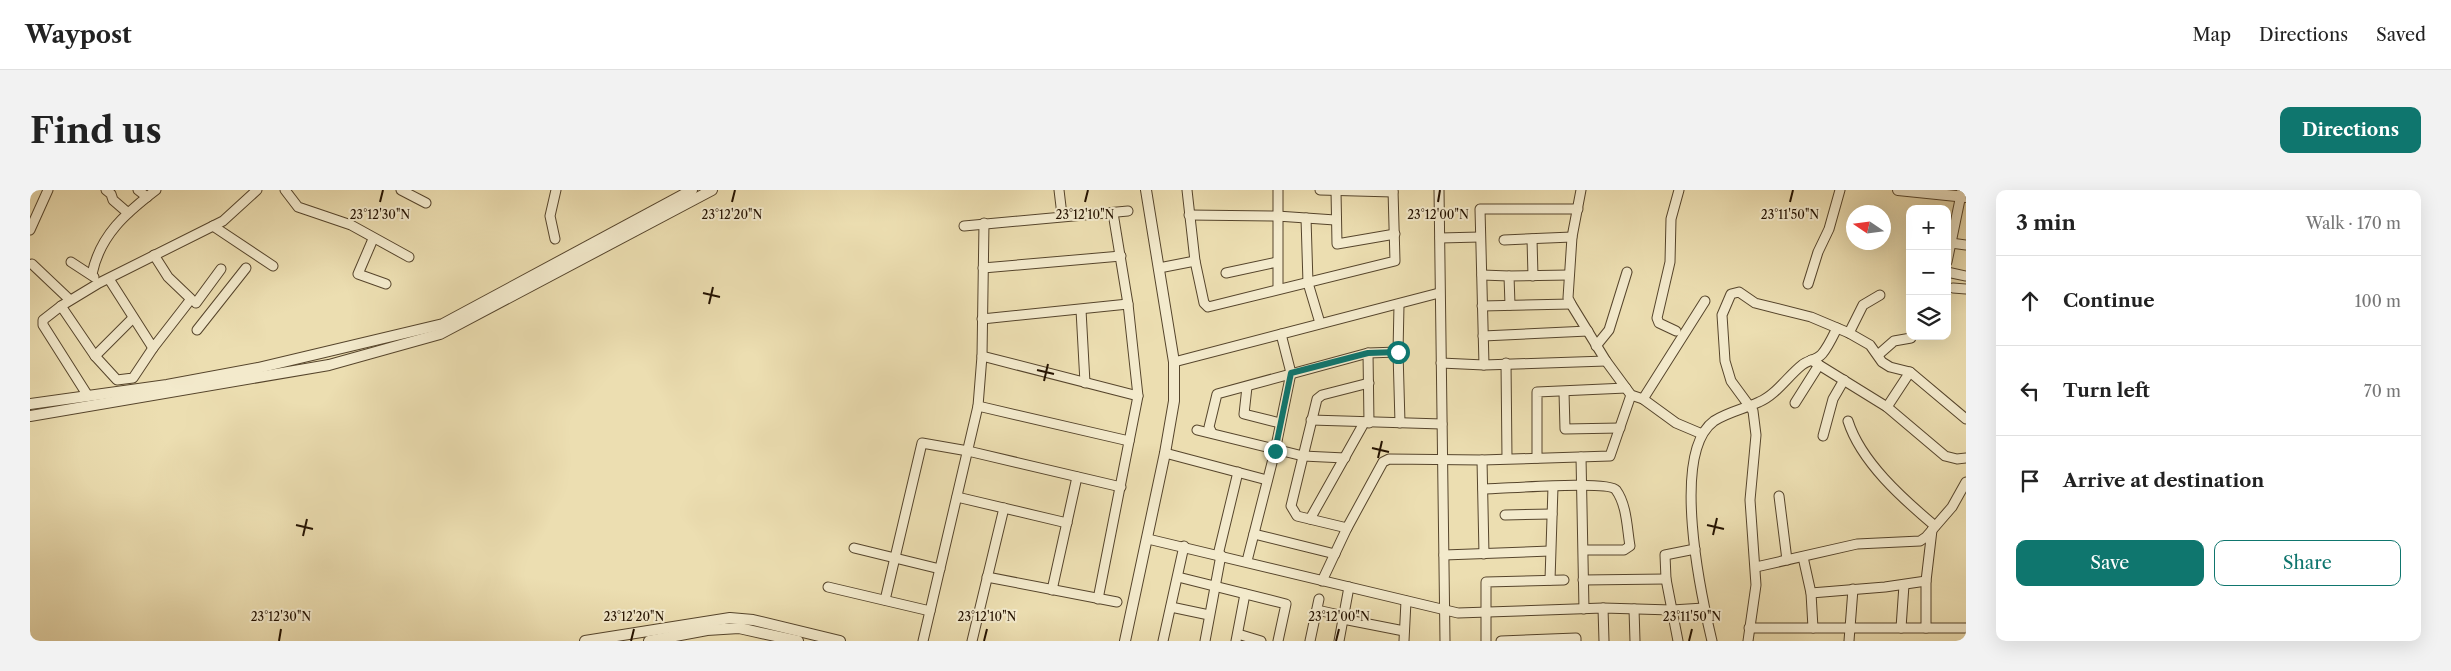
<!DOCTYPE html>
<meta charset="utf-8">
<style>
:root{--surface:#fff;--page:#f2f2f2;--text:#222;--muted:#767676;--line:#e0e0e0;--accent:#0f766e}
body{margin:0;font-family:"Libre Caslon Text",serif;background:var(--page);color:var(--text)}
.controls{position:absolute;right:15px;top:15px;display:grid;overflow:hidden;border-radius:10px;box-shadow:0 5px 20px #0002}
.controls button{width:45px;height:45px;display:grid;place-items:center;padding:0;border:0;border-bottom:1px solid var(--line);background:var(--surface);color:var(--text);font:25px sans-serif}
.compass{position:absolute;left:1816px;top:15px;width:45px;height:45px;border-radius:50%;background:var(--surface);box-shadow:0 5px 20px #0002;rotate:283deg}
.stop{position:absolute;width:15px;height:15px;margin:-11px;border:4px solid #0f766e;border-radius:50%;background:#fff}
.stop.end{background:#0f766e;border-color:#fff;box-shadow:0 1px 5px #0008}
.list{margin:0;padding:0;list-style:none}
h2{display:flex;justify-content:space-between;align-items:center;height:65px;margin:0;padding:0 20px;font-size:21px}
h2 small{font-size:16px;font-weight:400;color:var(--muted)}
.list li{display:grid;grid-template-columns:32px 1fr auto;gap:15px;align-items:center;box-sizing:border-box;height:90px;padding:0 20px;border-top:1px solid var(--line)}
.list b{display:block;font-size:19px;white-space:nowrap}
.list em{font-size:16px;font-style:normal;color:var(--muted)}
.actions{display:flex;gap:10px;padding:15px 20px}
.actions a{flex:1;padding:11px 0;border:1px solid var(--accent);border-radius:10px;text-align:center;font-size:18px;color:var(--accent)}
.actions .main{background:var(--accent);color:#fff}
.icon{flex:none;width:28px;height:28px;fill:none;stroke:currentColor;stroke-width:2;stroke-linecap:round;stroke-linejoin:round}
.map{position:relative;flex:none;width:1936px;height:451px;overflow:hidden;border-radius:10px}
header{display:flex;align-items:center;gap:30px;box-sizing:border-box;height:70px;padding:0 25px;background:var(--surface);border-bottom:1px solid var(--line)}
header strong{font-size:24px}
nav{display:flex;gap:28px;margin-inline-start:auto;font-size:18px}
.intro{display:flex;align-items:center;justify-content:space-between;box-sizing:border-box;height:120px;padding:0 30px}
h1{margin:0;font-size:35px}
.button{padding:12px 22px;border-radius:10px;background:var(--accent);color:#fff;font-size:18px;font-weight:700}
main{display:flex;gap:30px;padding:0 30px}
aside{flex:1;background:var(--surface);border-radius:10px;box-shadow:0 5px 20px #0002}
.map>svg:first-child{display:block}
</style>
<header>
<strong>Waypost</strong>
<nav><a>Map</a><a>Directions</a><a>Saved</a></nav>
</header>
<div class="intro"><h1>Find us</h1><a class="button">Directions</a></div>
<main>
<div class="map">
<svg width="1936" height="451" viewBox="0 0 1936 451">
<rect width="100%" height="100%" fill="#ecdeb1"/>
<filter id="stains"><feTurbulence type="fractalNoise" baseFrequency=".004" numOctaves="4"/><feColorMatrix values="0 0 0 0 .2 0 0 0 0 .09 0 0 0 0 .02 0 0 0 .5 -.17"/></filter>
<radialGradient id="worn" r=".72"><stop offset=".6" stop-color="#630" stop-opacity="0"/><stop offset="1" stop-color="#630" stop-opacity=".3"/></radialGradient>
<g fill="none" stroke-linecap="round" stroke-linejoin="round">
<g stroke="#56452c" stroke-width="11">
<g id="minor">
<path d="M76,0L81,4L83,10L98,23"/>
<path d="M108,0L117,7"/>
<path d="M255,0L268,17L321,35L379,67"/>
<path d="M371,0L396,13"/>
<path d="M1029,0L1032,25"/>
<path d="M1157,0L1165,71L1174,113L1178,117L1365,71L1363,0"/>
<path d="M1290,0L1363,2"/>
<path d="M1409,0L1415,451"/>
<path d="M1551,0L1542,47L1538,108L1541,114L1576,171L1601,205L1613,209L1646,233L1672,244"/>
<path d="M1306,1L1307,54L1365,44"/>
<path d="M1159,25L1247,26L1305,30"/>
<path d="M1276,28L1278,93L1290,133"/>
<path d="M183,36L243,76"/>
<path d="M934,36L1098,21"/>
<path d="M0,40L18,0"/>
<path d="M1410,48L1450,47"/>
<path d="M343,49L328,84L356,94"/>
<path d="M525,49L520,26L526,0"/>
<path d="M1502,49L1503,86"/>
<path d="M1474,50L1542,47"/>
<path d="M1921,53L1936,55"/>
<path d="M41,72L64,87"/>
<path d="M1917,72L1932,0"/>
<path d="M2,74L40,110"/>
<path d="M953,78L1091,66"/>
<path d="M1129,78L1165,71"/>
<path d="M1917,82L1936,86"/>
<path d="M1196,83L1247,72"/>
<path d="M62,84C70,45 96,23 126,0"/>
<path d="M1452,85L1479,86"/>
<path d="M79,89L123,158L161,109L138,87L124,65"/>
<path d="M1778,94L1788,62L1799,39L1810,0"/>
<path d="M1923,98L1936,99"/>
<path d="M1248,99V0"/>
<path d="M166,113L191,79"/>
<path d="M1369,115L1368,162L1370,233"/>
<path d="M1480,115L1479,86L1539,85"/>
<path d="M31,116L65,166L87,190L103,188L123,158"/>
<path d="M1452,116L1541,114"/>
<path d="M1051,120L1055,193"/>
<path d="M952,129L1098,114"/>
<path d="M167,140L216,78"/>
<path d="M1646,141L1629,133L1627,128L1640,72L1641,29L1649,0"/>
<path d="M1819,143L1833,115L1850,105"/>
<path d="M1453,146L1558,141"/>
<path d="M1566,156L1579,140L1597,82"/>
<path d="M1338,163L1339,233"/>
<path d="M1848,165L1864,151L1881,148"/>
<path d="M65,166L103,128"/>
<path d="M952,166L1108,206"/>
<path d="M1781,170L1857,217L1915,266L1927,269L1936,268"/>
<path d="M1144,172L1409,103"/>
<path d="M1411,173L1454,175L1576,171"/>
<path d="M1476,173L1477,268"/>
<path d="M1454,175L1450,19H1548"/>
<path d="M1217,197L1214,224L1250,233"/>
<path d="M1534,202L1535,239L1590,238"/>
<path d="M58,206L13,135V130L31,116L69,93L193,31L227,0"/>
<path d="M1613,209L1675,111"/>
<path d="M1765,213L1789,175"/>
<path d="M948,216L1099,251"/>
<path d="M1857,217L1880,182"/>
<path d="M1281,230L1412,234"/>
<path d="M1818,231C1831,272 1873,309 1905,336"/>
<path d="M1167,240L1273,266L1315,268"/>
<path d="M1182,243L1179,237L1187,204L1338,163L1368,162"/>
<path d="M1793,246L1803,209L1814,190"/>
<path d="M1135,263L1237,290"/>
<path d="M1551,267L1554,419"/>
<path d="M1507,268V202L1596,198"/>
<path d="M1452,270L1454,364"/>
<path d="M1453,299C1472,299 1578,290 1586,300C1597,315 1597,339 1600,356L1594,360H1554"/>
<path d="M1749,306L1757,370"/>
<path d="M927,307L1037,333"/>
<path d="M1475,325L1522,324"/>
<path d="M1280,329L1334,233"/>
<path d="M1317,338L1267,326L1261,316L1287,209L1292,205L1339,193"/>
<path d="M1224,344L1305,364"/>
<path d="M1118,349L1428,423L1573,418L1642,420L1674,418"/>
<path d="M824,358L910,379"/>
<path d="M1188,365L1208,282"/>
<path d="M1414,365L1520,361"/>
<path d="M1773,367L1781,403L1783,438"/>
<path d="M1217,371L1245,261L1261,183L1251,144"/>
<path d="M1726,377L1827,354L1890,351L1896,347L1922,317L1936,292"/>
<path d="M957,387L1087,412"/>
<path d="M1148,387L1256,414L1248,451"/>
<path d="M1520,390L1523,297"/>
<path d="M1553,390L1636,389"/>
<path d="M1292,391L1317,338L1353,272L1359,269L1452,270L1580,266L1601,205"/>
<path d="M1896,391V438"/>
<path d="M798,397L900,421"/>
<path d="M1022,400L1047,287"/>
<path d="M1781,403L1855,397L1896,391L1902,340"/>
<path d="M1068,409L1108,206L1098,114L1083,23"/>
<path d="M855,410L892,253L938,261L1091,297"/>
<path d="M1141,417L1179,425"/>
<path d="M1573,418L1574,451"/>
<path d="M1604,419L1605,451"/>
<path d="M1287,420L1314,426"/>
<path d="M1313,429L1374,441"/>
<path d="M1719,438H1936"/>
<path d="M1871,438L1874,395"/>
<path d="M1208,444L1231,451"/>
<path d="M893,451L948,216L952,166L954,33"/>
<path d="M942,451L974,318"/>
<path d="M1133,451L1154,356"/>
<path d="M1175,451L1191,365"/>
<path d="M1206,451L1215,404"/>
<path d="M1280,451L1289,409"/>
<path d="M1309,451L1319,397"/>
<path d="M1374,451L1376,411"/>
<path d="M1456,451V392L1534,390"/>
<path d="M1471,451L1546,448V451"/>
<path d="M1648,451L1636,389L1635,365L1665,359"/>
<path d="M1682,451C1671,405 1640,263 1684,231C1698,222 1714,219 1729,212C1746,205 1758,186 1772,175C1778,170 1787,170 1792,164C1798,157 1803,146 1807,138"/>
<path d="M1718,451L1726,395L1720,310L1726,245L1723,221L1701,191L1695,171L1692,125L1701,104L1709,102L1725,113L1781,127L1819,143L1840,155L1852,172L1860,177L1880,182L1936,229"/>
<path d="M1819,451L1823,399"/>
</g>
</g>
<g stroke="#56452c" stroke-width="12">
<g id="tertiary">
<path d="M1868,0L1936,7"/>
<path d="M0,214L137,195L228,178L413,134L662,0"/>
<path d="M0,226L299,175L410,144L682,0"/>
<path d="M555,451L700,428L723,430L810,451"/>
<path d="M619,451L677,440L709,438L768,451"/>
<path d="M1095,451L1135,263L1144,211V172L1116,0"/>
</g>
</g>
<use href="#minor" stroke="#f3eacc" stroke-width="9"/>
<use href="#tertiary" stroke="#f3eacc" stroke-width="10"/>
</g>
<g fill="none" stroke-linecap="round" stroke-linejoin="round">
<path stroke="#0f766e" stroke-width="6" d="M1245,261L1261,183L1338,163L1368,162"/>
</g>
<path fill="none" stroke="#241200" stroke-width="2" d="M350,12L353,0M702,12L705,0M1055,12L1058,0M1408,12L1410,0M1760,12L1763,0M673,103L690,107M679,114L683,97M1007,180L1024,184M1014,191L1018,174M1342,258L1359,262M1348,268L1352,251M266,335L283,339M1677,335L1694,339M1683,345L1687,328M273,346L277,329M249,451L251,439M601,451L604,439M954,451L957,439M1306,451L1309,439M1659,451L1662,439"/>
<g font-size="12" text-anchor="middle" fill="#241200" stroke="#f3eacc" stroke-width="4" stroke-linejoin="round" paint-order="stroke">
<text x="350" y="29">23°12'30"N</text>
<text x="702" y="29">23°12'20"N</text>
<text x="1055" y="29">23°12'10"N</text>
<text x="1408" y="29">23°12'00"N</text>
<text x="1760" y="29">23°11'50"N</text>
<text x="251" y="431">23°12'30"N</text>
<text x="604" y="431">23°12'20"N</text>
<text x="957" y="431">23°12'10"N</text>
<text x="1309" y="431">23°12'00"N</text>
<text x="1662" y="431">23°11'50"N</text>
</g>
<rect width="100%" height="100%" filter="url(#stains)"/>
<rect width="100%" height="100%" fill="url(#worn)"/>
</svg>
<div class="controls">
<button>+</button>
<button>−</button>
<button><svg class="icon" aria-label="layers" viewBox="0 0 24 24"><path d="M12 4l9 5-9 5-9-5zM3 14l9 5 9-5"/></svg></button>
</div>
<svg class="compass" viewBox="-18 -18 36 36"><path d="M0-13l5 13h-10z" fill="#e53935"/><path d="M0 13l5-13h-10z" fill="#767676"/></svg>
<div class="stop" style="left:1368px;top:162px"></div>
<div class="stop end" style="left:1245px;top:261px"></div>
</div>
<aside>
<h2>3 min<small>Walk · 170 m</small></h2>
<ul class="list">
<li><svg class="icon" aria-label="ahead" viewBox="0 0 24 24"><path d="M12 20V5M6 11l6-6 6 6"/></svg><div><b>Continue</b></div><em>100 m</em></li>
<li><svg class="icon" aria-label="left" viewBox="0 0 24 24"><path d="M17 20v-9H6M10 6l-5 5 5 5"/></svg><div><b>Turn left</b></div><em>70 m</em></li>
<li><svg class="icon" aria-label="arrive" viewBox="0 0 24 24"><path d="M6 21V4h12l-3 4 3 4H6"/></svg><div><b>Arrive at destination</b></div></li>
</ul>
<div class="actions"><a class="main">Save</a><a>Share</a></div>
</aside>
</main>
